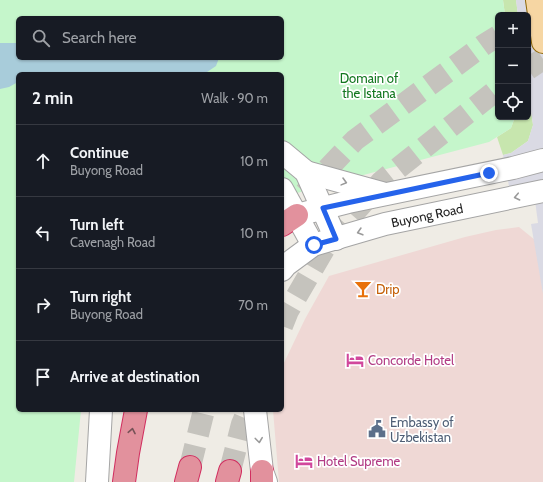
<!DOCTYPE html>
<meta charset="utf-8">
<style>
:root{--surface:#171b24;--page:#20242c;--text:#f1f3f6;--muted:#9ea1a6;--line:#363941}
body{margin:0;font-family:Cabin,sans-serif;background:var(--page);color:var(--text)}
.controls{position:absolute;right:12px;top:12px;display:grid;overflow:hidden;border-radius:6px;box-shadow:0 1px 3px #0004}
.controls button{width:36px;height:36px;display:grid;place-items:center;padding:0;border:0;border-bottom:1px solid var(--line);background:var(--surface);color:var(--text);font:20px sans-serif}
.stop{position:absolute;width:12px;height:12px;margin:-9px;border:3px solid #2563eb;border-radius:50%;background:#fff}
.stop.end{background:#2563eb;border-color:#fff;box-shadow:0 1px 4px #0008}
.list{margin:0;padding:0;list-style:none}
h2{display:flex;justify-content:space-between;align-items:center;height:52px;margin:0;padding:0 16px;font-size:17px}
h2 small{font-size:13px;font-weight:400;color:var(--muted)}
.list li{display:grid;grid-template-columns:26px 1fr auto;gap:12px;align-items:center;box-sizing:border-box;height:72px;padding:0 16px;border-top:1px solid var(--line)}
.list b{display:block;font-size:15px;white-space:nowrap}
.list p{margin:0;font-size:13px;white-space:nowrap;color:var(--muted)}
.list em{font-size:13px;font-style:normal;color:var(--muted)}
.icon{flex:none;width:22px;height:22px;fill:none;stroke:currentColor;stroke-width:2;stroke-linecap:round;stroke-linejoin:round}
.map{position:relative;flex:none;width:543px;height:482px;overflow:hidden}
.search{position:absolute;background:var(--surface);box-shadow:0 1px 3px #0004;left:16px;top:16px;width:268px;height:44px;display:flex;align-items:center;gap:10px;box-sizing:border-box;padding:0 14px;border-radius:6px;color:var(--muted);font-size:15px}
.panel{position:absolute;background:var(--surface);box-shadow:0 1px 3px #0004;left:16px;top:72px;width:268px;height:340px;border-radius:6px}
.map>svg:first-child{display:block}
</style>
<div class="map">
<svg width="543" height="482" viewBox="0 0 543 482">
<rect width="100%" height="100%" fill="#efece5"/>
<path fill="#efd8d5" d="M519,227L535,240L543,292V482H279L273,410H282V367L305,319L329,276L465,237L496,230Z"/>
<g fill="#c7e6ae">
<path d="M503,0H516L518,15H505Z"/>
<path d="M528,91L533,125L528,141L511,153L503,155L497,137L511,128L515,117H528Z"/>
</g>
<path fill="#c5f6cb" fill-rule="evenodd" d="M0,0H503L505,15H498V117H515L511,128L489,142L371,173L286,196L282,192V74H18V410H81L74,482H0ZM18,18H282V58H18Z"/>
<g fill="#dadae4">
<path d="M516,0H543V160L506,169L503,155L511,153L528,141L533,125L528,91V15H518Z"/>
<path d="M543,169V187L510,193L507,174Z"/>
<path d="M543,191V294L531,224L538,223L534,193Z"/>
</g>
<path fill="#a8ccda" d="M0,43H18V58H156L162,59L169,58H219L216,66L204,74H18V82L9,87L0,89Z"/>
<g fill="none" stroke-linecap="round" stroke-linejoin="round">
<g stroke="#c5c3bd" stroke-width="22" stroke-dasharray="22 11" stroke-linecap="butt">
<path d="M528,69L543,59"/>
<path d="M282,217L355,140L485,44L498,36"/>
<path d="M282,326L288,311L327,244L382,181L498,89"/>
<path d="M190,467L204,410"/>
<path d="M230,471L242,424L248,410"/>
</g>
<g stroke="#a5a5a5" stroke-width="24">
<g id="minor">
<path d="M282,152L306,172L336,239"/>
<path d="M306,172L382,193"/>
<path d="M282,189L313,245"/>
<path d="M297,215L348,202L513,168L543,160"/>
<path id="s1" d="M282,270L286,265L313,245L385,224L543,191"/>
<path d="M255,410L262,471L266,482"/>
<path d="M97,482L101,410"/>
</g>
</g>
<g stroke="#906909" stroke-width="24">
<path id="major" d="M537,0L543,42"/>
</g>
<g stroke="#d12e5f" stroke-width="24">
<g id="highway">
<path d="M282,225L297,215"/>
<path d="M124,482L128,453L136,410"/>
<path d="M186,482L190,467"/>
<path d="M227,482L230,471"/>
<path d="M262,482V471"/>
</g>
</g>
<use href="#minor" stroke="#fff" stroke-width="22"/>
<use href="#major" stroke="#f6d6a3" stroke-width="22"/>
<use href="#highway" stroke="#e2919d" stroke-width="22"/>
</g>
<defs><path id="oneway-chevron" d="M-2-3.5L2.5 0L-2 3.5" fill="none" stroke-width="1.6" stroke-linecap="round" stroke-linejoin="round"/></defs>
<g stroke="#9a9a9a">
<use href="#oneway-chevron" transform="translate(344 182) rotate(15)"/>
<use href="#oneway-chevron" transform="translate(517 197) rotate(168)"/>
<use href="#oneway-chevron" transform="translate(360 232) rotate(164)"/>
<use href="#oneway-chevron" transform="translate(259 440) rotate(83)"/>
</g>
<use stroke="#765257" href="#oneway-chevron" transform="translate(132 431) rotate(-79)"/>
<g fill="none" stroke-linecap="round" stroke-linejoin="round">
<path stroke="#2563eb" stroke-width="5" d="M314,245L336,239L323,208L489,173"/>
</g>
<defs>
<g id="bar-bare" transform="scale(1.38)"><path d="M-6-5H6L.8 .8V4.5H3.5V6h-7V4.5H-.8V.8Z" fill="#e8710a" stroke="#fff" stroke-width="2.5" paint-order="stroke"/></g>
<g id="hotel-bare" transform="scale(1.38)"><path d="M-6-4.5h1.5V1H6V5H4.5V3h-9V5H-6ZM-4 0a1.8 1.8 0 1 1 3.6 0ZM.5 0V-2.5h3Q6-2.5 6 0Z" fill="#d1479c" stroke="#fff" stroke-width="2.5" paint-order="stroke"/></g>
<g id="civic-bare" transform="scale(1.38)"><path d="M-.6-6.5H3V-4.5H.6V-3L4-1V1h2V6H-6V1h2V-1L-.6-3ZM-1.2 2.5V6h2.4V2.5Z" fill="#5c6f8a" stroke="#fff" stroke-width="2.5" paint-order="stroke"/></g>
</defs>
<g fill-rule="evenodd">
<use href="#bar-bare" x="363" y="289"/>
<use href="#hotel-bare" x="355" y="360"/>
<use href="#civic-bare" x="377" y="429"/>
<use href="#hotel-bare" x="304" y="461"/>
</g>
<g text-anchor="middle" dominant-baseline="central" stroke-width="3.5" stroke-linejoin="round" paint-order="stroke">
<g font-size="13" fill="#12771f" stroke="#fff">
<text x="369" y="78">Domain of<tspan x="369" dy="15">the Istana</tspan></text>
</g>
<g font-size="13" fill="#1e1e1e" stroke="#fff">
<text stroke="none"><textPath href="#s1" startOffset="158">Buyong Road</textPath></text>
</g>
<g font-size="13" fill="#c56008" stroke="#fff" text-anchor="start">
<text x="376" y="289">Drip</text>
</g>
<g font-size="13" fill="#b23c85" stroke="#fff" text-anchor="start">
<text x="368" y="360">Concorde Hotel</text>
<text x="317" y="461">Hotel Supreme</text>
</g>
<g font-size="13" fill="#4e5e75" stroke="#fff" text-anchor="start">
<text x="390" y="422">Embassy of<tspan x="390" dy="15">Uzbekistan</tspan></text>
</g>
</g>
</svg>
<div class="controls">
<button>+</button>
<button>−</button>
<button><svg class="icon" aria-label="locate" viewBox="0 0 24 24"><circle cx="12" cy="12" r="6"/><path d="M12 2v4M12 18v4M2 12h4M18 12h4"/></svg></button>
</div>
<div class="stop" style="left:314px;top:245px"></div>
<div class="stop end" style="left:489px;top:173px"></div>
<div class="search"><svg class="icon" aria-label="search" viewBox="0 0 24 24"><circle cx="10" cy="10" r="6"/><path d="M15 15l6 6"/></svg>Search here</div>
<section class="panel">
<h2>2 min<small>Walk · 90 m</small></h2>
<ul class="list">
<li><svg class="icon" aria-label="ahead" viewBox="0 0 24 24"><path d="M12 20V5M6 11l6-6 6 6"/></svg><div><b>Continue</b><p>Buyong Road</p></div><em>10 m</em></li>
<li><svg class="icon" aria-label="left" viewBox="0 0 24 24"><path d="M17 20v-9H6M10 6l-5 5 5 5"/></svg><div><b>Turn left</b><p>Cavenagh Road</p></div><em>10 m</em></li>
<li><svg class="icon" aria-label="right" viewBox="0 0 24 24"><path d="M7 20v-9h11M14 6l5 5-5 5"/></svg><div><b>Turn right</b><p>Buyong Road</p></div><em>70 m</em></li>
<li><svg class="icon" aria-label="arrive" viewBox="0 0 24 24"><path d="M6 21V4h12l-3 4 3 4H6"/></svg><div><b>Arrive at destination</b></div></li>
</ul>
</section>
</div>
